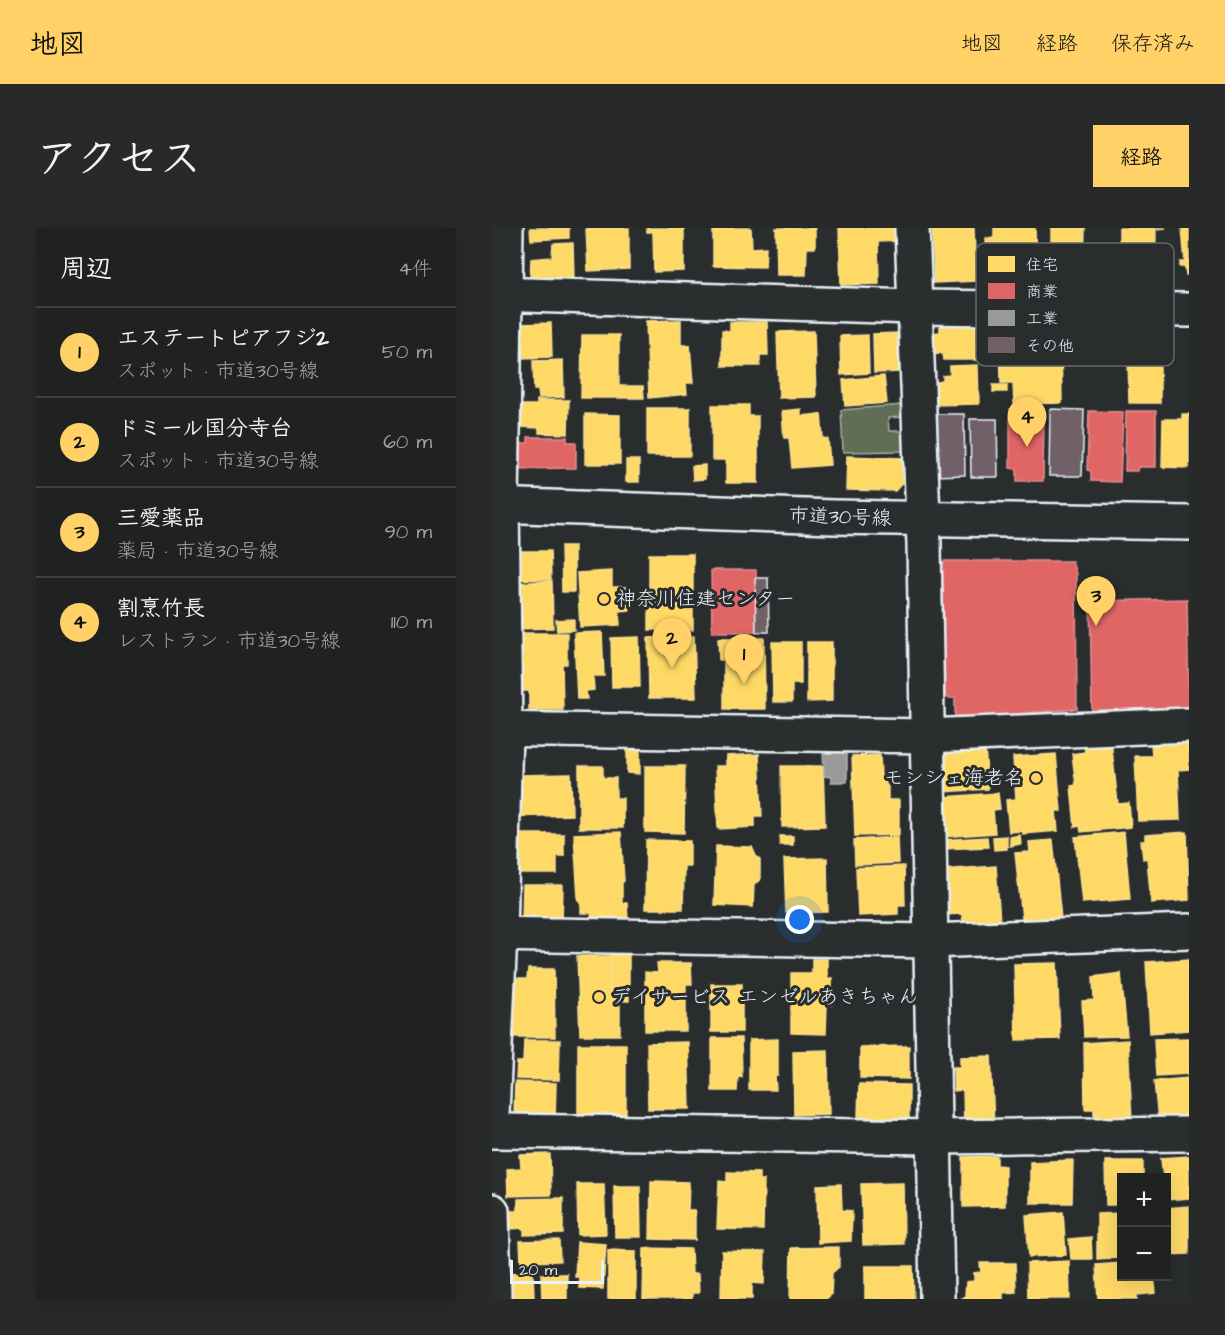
<!DOCTYPE html>
<html lang="ja">
<meta charset="utf-8">
<style>
:root{--surface:#202222;--page:#282a2a;--text:#f1f3f6;--muted:#a2a4a5;--line:#3d3f40;--accent:#ffd166}
body{margin:0;font-family:"Architects Daughter","Klee One",sans-serif;background:var(--page);color:var(--text)}
.controls{position:absolute;right:18px;bottom:18px;display:grid;overflow:hidden;border-radius:0px;box-shadow:0 6px 24px #0002}
.controls button{width:54px;height:54px;display:grid;place-items:center;padding:0;border:0;border-bottom:2px solid var(--line);background:var(--surface);color:var(--text);font:30px sans-serif}
.scale{position:absolute;left:18px;bottom:15px;width:94px;box-sizing:border-box;padding-left:6px;border:3px solid #e8f1f8;border-top:0;font-size:16px;line-height:21px;white-space:nowrap;color:#e8f1f8;-webkit-text-stroke:4px #2a2d2e;paint-order:stroke}
.you{position:absolute;left:308px;top:692px;width:21px;height:21px;margin:-15px;border:4px solid #fff;border-radius:50%;background:#1a73e8;box-shadow:0 0 0 9px #1a73e833}
.badge{display:grid;place-items:center;width:39px;height:39px;border-radius:50%;background:var(--accent);color:#111;font-size:20px;font-weight:700}
.pin{position:absolute;translate:-50% -50px;filter:drop-shadow(0 2px 3px #0008)}
.pin::after{content:'';position:absolute;top:32px;width:21px;height:18px;background:inherit;clip-path:polygon(0 0,100% 0,50% 100%)}
.list{margin:0;padding:0;list-style:none}
h2{display:flex;justify-content:space-between;align-items:center;height:78px;margin:0;padding:0 24px;font-size:26px}
h2 small{font-size:20px;font-weight:400;color:var(--muted)}
.list li{display:grid;grid-template-columns:39px 1fr auto;gap:18px;align-items:center;box-sizing:border-box;height:90px;padding:0 24px;border-top:2px solid var(--line)}
.list b{display:block;font-size:22px;white-space:nowrap}
.list p{margin:0;font-size:20px;white-space:nowrap;color:var(--muted)}
.list em{font-size:20px;font-style:normal;color:var(--muted)}
.map{position:relative;flex:none;width:697px;height:1071px;overflow:hidden;border-radius:0px}
header{display:flex;align-items:center;gap:36px;box-sizing:border-box;height:84px;padding:0 30px;background:var(--accent);color:#111}
header strong{font-size:28px}
nav{display:flex;gap:33px;margin-inline-start:auto;font-size:21px}
.intro{display:flex;align-items:center;justify-content:space-between;box-sizing:border-box;height:144px;padding:0 36px}
h1{margin:0;font-size:42px}
.button{padding:15px 27px;border-radius:0px;background:var(--accent);color:#111;font-size:21px;font-weight:700}
main{display:flex;gap:36px;padding:0 36px}
aside{flex:1;background:var(--surface);border-radius:0px;box-shadow:0 6px 24px #0002}
.map>svg:first-child{display:block}
</style>
<header>
<strong>地図</strong>
<nav><a>地図</a><a>経路</a><a>保存済み</a></nav>
</header>
<div class="intro"><h1>アクセス</h1><a class="button">経路</a></div>
<main>
<aside>
<h2>周辺<small>4件</small></h2>
<ul class="list">
<li><span class="badge">1</span><div><b>エステートピアフジ2</b><p>スポット · 市道30号線</p></div><em>50 m</em></li>
<li><span class="badge">2</span><div><b>ドミール国分寺台</b><p>スポット · 市道30号線</p></div><em>60 m</em></li>
<li><span class="badge">3</span><div><b>三愛薬品</b><p>薬局 · 市道30号線</p></div><em>90 m</em></li>
<li><span class="badge">4</span><div><b>割烹竹長</b><p>レストラン · 市道30号線</p></div><em>110 m</em></li>
</ul>
</aside>
<div class="map">
<svg width="697" height="1071" viewBox="0 0 697 1071">
<rect width="100%" height="100%" fill="#2a2d2e"/>
<filter id="ink" filterUnits="userSpaceOnUse"><feTurbulence type="fractalNoise" baseFrequency=".0167" numOctaves="2"/><feDisplacementMap in="SourceGraphic" scale="12" xChannelSelector="R" yChannelSelector="G"/><feConvolveMatrix kernelMatrix="1 2 1 2 8 2 1 2 1" color-interpolation-filters="sRGB"/></filter>
<g filter="url(#ink)">
<path fill="#626d54" stroke="#a5afa6" stroke-width="1.5" d="M410,177V189L396,190L397,203H410L411,223L351,224L349,182Z"/>
<g fill="#ffd966" stroke="#f8e092" stroke-width="1.5">
<path d="M38,0H77V10L39,12Z"/>
<path d="M94,0H137V41L96,43Z"/>
<path d="M155,0H192V43L162,44L161,4H155Z"/>
<path d="M221,0H259L260,20L274,19L273,39L221,38Z"/>
<path d="M284,0H323V20H315L314,47H285Z"/>
<path d="M347,0H404L405,13L386,14L387,56L349,57Z"/>
<path d="M440,0H482L484,53L442,55Z"/>
<path d="M502,0H543L544,44H524V52L495,53L494,10H502Z"/>
<path d="M559,0H593L592,44H571V21H559Z"/>
<path d="M627,0H674L664,1L663,61H627V39L633,40V28H627Z"/>
<path d="M690,0H697V47H694L693,39H688V34H693Z"/>
<path d="M81,15L82,52L38,54L39,31L60,29L61,16Z"/>
<path d="M189,92V117H198L201,155H194L195,166L157,170L154,93Z"/>
<path d="M484,92L485,132H452L451,125L441,126L440,105L448,104V94Z"/>
<path d="M238,94H275L276,127H268V138H230V102L238,103Z"/>
<path d="M59,95L60,129L30,130L28,96Z"/>
<path d="M322,103L324,169L287,170L285,104Z"/>
<path d="M508,103H569L570,175L522,176L521,155H509Z"/>
<path d="M407,105L408,144L382,145L381,106Z"/>
<path d="M90,107H127V158H151L152,170H89Z"/>
<path d="M376,107L377,145L349,147L348,108Z"/>
<path d="M636,125H668V175H637Z"/>
<path d="M71,132L72,169L47,170L46,162H42L41,133Z"/>
<path d="M486,137L487,176L441,177L440,155L451,153V148L458,147V138Z"/>
<path d="M392,148L395,175L353,178L351,152Z"/>
<rect x="501" y="157" width="14" height="7"/>
<path d="M45,172H77L76,206L47,205V200L29,199V177H45Z"/>
<path d="M220,177H257V188H266V255H234V232H220Z"/>
<rect x="155" y="180" width="43" height="48"/>
<path d="M309,181V188L329,186L331,210L336,211L338,237L300,240L297,210H292L290,183Z"/>
<path d="M93,186L128,187V236H93Z"/>
<path d="M690,186H697V240L670,239L671,191H690Z"/>
<path d="M355,228L410,230V255L403,263L354,262Z"/>
<rect x="134" y="232" width="13" height="22"/>
<path d="M213,237V251L201,252L200,238Z"/>
<path d="M69,318H82V364H70Z"/>
<path d="M28,323H58L59,352L19,351L18,337Z"/>
<rect x="157" y="326" width="44" height="76"/>
<path d="M120,343V359H136L138,382L127,383L128,397L88,399L85,345Z"/>
<path d="M60,353L61,400L21,401L20,355Z"/>
<path d="M82,391V402L65,403L64,392Z"/>
<path d="M110,404L112,448H101L102,462L94,463L95,471H85L82,405Z"/>
<path d="M24,405H75V436H70L71,482H37V463H25Z"/>
<path d="M202,408L204,470H157L156,410Z"/>
<path d="M147,409L148,459H120L119,410Z"/>
<path d="M226,410H272L273,481H232V432H227Z"/>
<path d="M280,414H309V456H300V474H281Z"/>
<path d="M315,414H340V473L315,474Z"/>
<path d="M619,513L626,576L637,575L639,599L589,604L588,598L583,599L579,558L584,557L580,526L593,524L592,516Z"/>
<path d="M696,513L697,541L686,542L688,592L646,593L643,528H660L659,515Z"/>
<path d="M493,519L496,561L450,564L448,534L457,522Z"/>
<path d="M135,521H148V546L135,545Z"/>
<path d="M267,526L270,588H263V599L226,601L223,538H234V528Z"/>
<path d="M564,526L569,583H564L566,603L531,606L530,603L517,604L514,572L524,571L521,529Z"/>
<path d="M388,527L389,548L396,559V572H407V607L363,608L360,528Z"/>
<path d="M87,538H111V550H124V570H131V600H87Z"/>
<path d="M153,538H193L192,605L153,604Z"/>
<path d="M289,538H331L333,598L290,599Z"/>
<path d="M79,546L80,587L18,589L26,547Z"/>
<path d="M506,565L508,581L501,582L503,605L449,609L447,588L454,587L452,569Z"/>
<path d="M129,604L132,653L130,655V675H135L136,694L100,695L99,685H89V677L86,669L82,606Z"/>
<path d="M632,604L638,671L590,675L583,609Z"/>
<path d="M695,604L697,672L659,675L655,630L651,631L649,613H653V607Z"/>
<path d="M23,606H72V628H65V646H23Z"/>
<path d="M528,607L529,616L518,618V609Z"/>
<rect x="288" y="608" width="13" height="9"/>
<path d="M515,608V621L502,622L501,609Z"/>
<path d="M405,609L406,635L363,637L362,612Z"/>
<path d="M495,609L496,619L449,621V612Z"/>
<path d="M154,612L198,613V638H192L191,681H153Z"/>
<path d="M561,612L569,691L540,693L530,690L523,625L538,624L537,614Z"/>
<path d="M224,618L260,619L264,628L268,631V652L262,656L261,679L222,677Z"/>
<path d="M335,630L336,684L294,685L292,631Z"/>
<path d="M412,638L413,677H406V686L366,688L364,640Z"/>
<path d="M504,638L508,694L471,697L470,686L451,687L448,642Z"/>
<path d="M31,657H71L70,695L30,694Z"/>
<path d="M118,725L137,726V773H128V765H118Z"/>
<path d="M85,728H118V765H128V807H88Z"/>
<path d="M320,731H335V750H340V777H335L334,806L299,805V745H320Z"/>
<path d="M697,731V802L658,805L654,734Z"/>
<path d="M165,735H199L200,756H194V803H153V744L166,745Z"/>
<path d="M565,735L568,811L524,812L522,736Z"/>
<path d="M36,741H62L63,809H21V751H35Z"/>
<path d="M629,745L635,808L592,809L590,773L602,772L601,749Z"/>
<rect x="219" y="756" width="31" height="48"/>
<path d="M220,810H249L250,849H246L245,863H220Z"/>
<path d="M697,810V846L664,848L662,811Z"/>
<path d="M286,811V848H283L284,862H257V812Z"/>
<path d="M32,812H68L67,852L24,851L25,834H31Z"/>
<path d="M636,812L640,893L602,894V881H593L592,815Z"/>
<path d="M196,814L198,881H156L155,815Z"/>
<rect x="86" y="816" width="48" height="70"/>
<path d="M417,818V851L368,850V819Z"/>
<path d="M336,822L337,886L302,887L301,823Z"/>
<path d="M499,828L502,898L472,899L471,862L462,863L461,839H468V829Z"/>
<path d="M697,850V889L666,892L662,853Z"/>
<path d="M23,854L64,855L63,892L22,890Z"/>
<path d="M367,856L417,857V890L366,889Z"/>
<path d="M58,926L59,967L16,968L15,941L29,940L28,927Z"/>
<path d="M505,928V937L513,938V978L471,979V929Z"/>
<path d="M697,928V970L674,972V950H671L669,930Z"/>
<path d="M581,932L580,975H538V934Z"/>
<path d="M613,933H651V950H630V977H614Z"/>
<path d="M235,944L267,945V952H272L271,1002L225,1001L227,953L235,954Z"/>
<path d="M159,953L197,954L196,982H203V1012L158,1011Z"/>
<path d="M411,955L412,1016L371,1017L369,956Z"/>
<path d="M85,956H112L114,1006L86,1007Z"/>
<path d="M349,956L350,982L360,983L359,1013L326,1015L325,957Z"/>
<path d="M122,958H148L149,1009H123Z"/>
<path d="M71,970V1006L32,1007V1000L18,1001V983H26V971Z"/>
<path d="M697,978V1026L674,1027V980Z"/>
<path d="M571,984L574,1027L537,1029L534,987Z"/>
<path d="M630,985V1030L605,1031V986Z"/>
<path d="M599,1009L600,1031H579L577,1011Z"/>
<path d="M67,1012L68,1033L29,1034L28,1013Z"/>
<path d="M85,1014L114,1016L111,1061L87,1060L88,1049H83Z"/>
<path d="M347,1019V1039L340,1045L339,1067L334,1071H298L299,1020Z"/>
<path d="M152,1020L199,1021L200,1046H206L207,1065H200V1071H151Z"/>
<path d="M116,1022L144,1023V1071H116Z"/>
<path d="M230,1023L273,1024L272,1056L260,1055V1071H229Z"/>
<path d="M577,1033L578,1071H536L535,1035Z"/>
<path d="M488,1035H523L524,1064L511,1065V1071H468L473,1068L474,1054L482,1053V1045L489,1044Z"/>
<path d="M630,1035V1048H662L664,1065L645,1067V1071H606L604,1037Z"/>
<path d="M373,1038H421L422,1071H373Z"/>
<path d="M41,1044L42,1071H14V1060H19L18,1045Z"/>
<path d="M49,1046H75V1071H50Z"/>
</g>
<g fill="#e06666" stroke="#e29092" stroke-width="1.5">
<path d="M518,181H543V189H552L551,253H525V241L518,240Z"/>
<path d="M597,183L631,184L628,254L599,253V243L595,242Z"/>
<path d="M634,183H664V239H646L645,243H633Z"/>
<path d="M36,209H75V214H84V240L22,241V215H36Z"/>
<path d="M453,333H580L584,346L585,481L463,491V470H454L449,464L445,349Z"/>
<path d="M219,342H264V404H220Z"/>
<path d="M695,371L697,485L600,487L598,373Z"/>
</g>
<path fill="#999" stroke="#b1b3b6" stroke-width="1.5" d="M331,520L355,521V554H339V549L332,548Z"/>
<g fill="#726067" stroke="#e8f1f8" stroke-width="1.5">
<path d="M558,181L592,182L590,248H557Z"/>
<path d="M441,186H472L473,247L442,248Z"/>
<path d="M478,191H505L506,249H479Z"/>
<path d="M263,350H276L277,404H264Z"/>
</g>
<g fill="none" stroke-linecap="round" stroke-linejoin="round">
<g stroke="#e8f1f8" stroke-width="38">
<g id="street">
<path d="M420,0L432,317L445,1071"/>
<path d="M0,66L424,79L697,82"/>
<path d="M0,501L434,508L697,497"/>
<path d="M0,706L438,713L697,703"/>
<path d="M0,886L8,706L13,501L10,277L14,0"/>
<path d="M0,903L442,909L697,906"/>
<path d="M0,983L2,1071"/>
</g>
</g>
<g stroke="#e8f1f8" stroke-width="38">
<path id="secondary" d="M0,277L342,289L697,295"/>
</g>
<use href="#street" stroke="#2a2d2e" stroke-width="33"/>
<use href="#secondary" stroke="#2a2d2e" stroke-width="33"/>
</g>
</g>
<g fill="#ffd166" stroke="#2a2d2e" stroke-width="2">
<circle cx="112" cy="371" r="6"/>
<circle cx="544" cy="550" r="6"/>
<circle cx="107" cy="769" r="6"/>
</g>
<g text-anchor="middle" dominant-baseline="central" stroke-width="6" stroke-linejoin="round" paint-order="stroke">
<g font-size="20" fill="#e8f1f8" stroke="#2a2d2e">
<text transform="translate(348 289) rotate(2)">市道30号線</text>
</g>
<g font-size="20" fill="#e8f1f8" stroke="#2a2d2e" text-anchor="start">
<text x="124" y="371">神奈川住建センター</text>
<text x="532" y="550" text-anchor="end">モンシェ海老名</text>
<text x="119" y="769">デイサービス エンゼルあきちゃん</text>
</g>
</g>
<rect x="484" y="15" width="198" height="123" rx="9" fill="#2a2d2e" stroke="#63686b" stroke-width="1.5"/>
<rect x="496" y="28" width="27" height="16" fill="#ffd966"/>
<rect x="496" y="55" width="27" height="16" fill="#e06666"/>
<rect x="496" y="82" width="27" height="16" fill="#999"/>
<rect x="496" y="109" width="27" height="16" fill="#726067"/>
<g font-size="16" fill="#e8f1f8">
<text x="534" y="42">住宅</text>
<text x="534" y="69">商業</text>
<text x="534" y="96">工業</text>
<text x="534" y="123">その他</text>
</g>
</svg>
<div class="controls">
<button>+</button>
<button>−</button>
</div>
<div class="scale">20 m</div>
<div class="you"></div>
<div class="pin badge" style="left:252px;top:456px">1</div>
<div class="pin badge" style="left:180px;top:440px">2</div>
<div class="pin badge" style="left:604px;top:398px">3</div>
<div class="pin badge" style="left:535px;top:219px">4</div>
</div>
</main>
